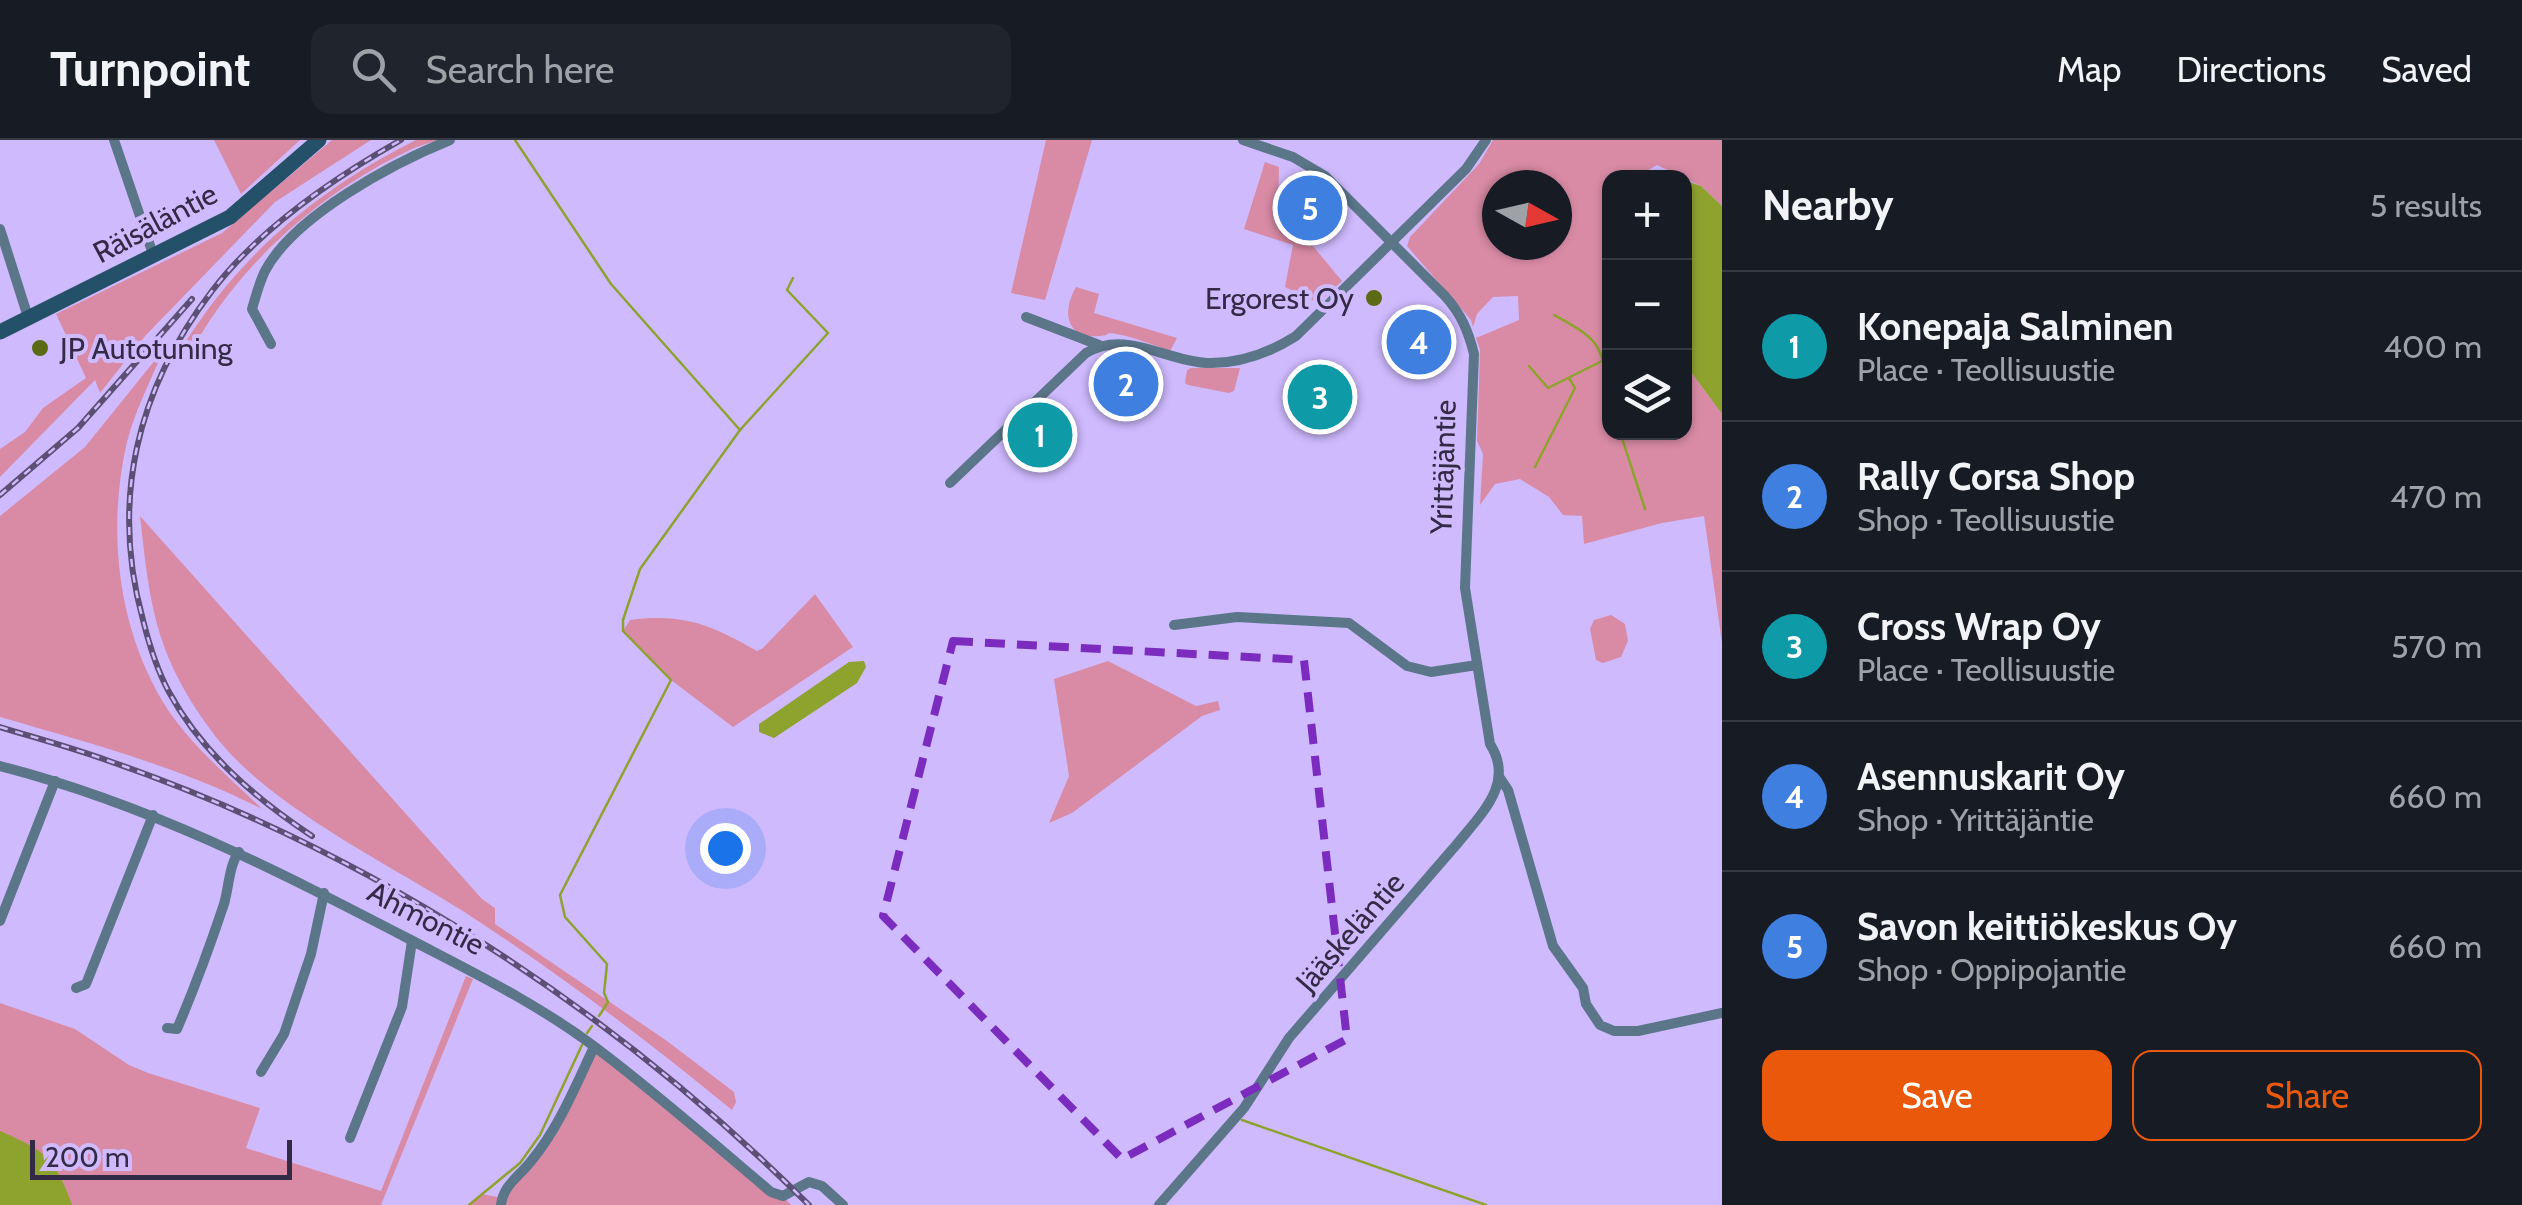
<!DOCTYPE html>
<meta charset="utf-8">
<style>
:root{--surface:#171b24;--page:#20242c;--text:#f1f3f6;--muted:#9ea1a6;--line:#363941;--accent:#ea580c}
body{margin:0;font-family:Cabin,sans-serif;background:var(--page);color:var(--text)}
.controls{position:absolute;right:30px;top:30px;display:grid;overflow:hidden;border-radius:20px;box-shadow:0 2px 8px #0004}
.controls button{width:90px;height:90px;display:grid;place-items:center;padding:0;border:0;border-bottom:2px solid var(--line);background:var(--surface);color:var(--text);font:50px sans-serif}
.compass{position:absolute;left:1482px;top:30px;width:90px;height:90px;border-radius:50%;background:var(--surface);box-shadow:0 2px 8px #0004;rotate:98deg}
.scale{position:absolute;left:30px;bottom:25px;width:262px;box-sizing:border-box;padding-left:10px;border:5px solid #332a45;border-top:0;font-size:28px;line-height:35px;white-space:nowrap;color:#332a45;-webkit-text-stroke:8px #cfbafe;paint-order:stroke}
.you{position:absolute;left:725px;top:708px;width:35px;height:35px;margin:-25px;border:8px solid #fff;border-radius:50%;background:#1a73e8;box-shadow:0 0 0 15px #1a73e833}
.badge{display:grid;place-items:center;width:65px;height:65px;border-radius:50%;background:var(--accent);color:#fff;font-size:32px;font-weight:700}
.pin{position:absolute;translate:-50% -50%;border:5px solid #fff;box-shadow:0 2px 10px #0006}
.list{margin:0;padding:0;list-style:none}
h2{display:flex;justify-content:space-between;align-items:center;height:130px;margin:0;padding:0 40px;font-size:42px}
h2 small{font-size:32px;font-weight:400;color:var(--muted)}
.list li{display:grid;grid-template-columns:65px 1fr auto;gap:30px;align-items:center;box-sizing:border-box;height:150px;padding:0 40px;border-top:2px solid var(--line)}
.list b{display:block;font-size:38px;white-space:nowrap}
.list p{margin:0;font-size:32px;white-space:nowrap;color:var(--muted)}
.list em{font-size:32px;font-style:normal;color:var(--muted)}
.actions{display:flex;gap:20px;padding:30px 40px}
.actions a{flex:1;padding:22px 0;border:2px solid var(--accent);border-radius:20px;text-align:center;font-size:35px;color:var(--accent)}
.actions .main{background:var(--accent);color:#fff}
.icon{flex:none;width:55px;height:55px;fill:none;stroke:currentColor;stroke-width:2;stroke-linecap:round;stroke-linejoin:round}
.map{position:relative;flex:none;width:1722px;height:1065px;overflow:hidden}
header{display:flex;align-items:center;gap:60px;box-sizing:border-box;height:140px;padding:0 50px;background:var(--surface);border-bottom:2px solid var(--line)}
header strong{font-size:48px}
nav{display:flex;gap:55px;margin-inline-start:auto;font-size:35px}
.search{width:700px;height:90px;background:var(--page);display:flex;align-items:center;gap:25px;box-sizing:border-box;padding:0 35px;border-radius:20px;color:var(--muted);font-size:38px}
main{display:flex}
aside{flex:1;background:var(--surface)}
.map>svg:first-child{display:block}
</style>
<header>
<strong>Turnpoint</strong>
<div class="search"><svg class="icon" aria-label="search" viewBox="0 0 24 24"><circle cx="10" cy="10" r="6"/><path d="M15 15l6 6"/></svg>Search here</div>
<nav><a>Map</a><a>Directions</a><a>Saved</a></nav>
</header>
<main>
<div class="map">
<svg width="1722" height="1065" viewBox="0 0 1722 1065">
<rect width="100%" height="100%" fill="#cfbafe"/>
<g fill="#d98ba5" fill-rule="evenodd">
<path d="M214,0H300L241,54Z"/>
<path d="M332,0H371L275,62L146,195L100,253L95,240L0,337V309L25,292L43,268L86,238L56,174L222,93Z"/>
<path d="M416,0H437C427,4 417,6 408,11C319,53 233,129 188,218L178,222C179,208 191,194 199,182C254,102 330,43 416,0Z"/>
<path d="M1046,0H1092L1045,160L1011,153Z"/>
<path d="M1493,0H1722V66L1701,46L1657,25L1636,37L1610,38V292H1684L1685,224L1722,274V503L1704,376L1662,383L1584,404L1582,376L1563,375L1549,357L1520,339L1495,344L1480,365L1483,314L1477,301L1480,210L1476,198L1519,180L1518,156L1493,157L1477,174L1473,187L1471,180L1407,106L1410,97L1479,24ZM1497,45H1557V105H1497Z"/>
<path d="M1265,22L1279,27L1278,64L1342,141L1318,163L1285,147L1293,105L1244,89Z"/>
<path d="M1076,147L1099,154L1094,173L1177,198L1170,211C1153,205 1134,197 1116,194C1103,192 1113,195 1100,196C1065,199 1062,171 1076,147Z"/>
<path d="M164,209C152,238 135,270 127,302C107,388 117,485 163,562C188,603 228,636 262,669C180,627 89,603 0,577V376L85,307Z"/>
<path d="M1191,228H1240L1234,251L1229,253L1188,245L1185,243L1187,230Z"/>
<path d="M140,376L482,759L495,768V784L667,901L734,952L736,962L732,970C649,902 565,838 475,779C395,726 265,667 210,589C155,513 150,466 140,376Z"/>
<path d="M815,454L853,507L733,587L671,540L623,491L630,480C684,473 711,485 757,511L763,508Z"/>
<path d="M1611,475L1625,484L1628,501L1621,517L1603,523L1596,520L1590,489L1594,480Z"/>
<path d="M1108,521L1196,566L1218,561L1220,570L1202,576L1072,673L1049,683L1069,636L1054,539Z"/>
<path d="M466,836L473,839L381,1065H3L0,1062V863L75,889L129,925L148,933L260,968L246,1008L381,1051Z"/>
<path d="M594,907L783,1056L791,1065H469L482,1054L497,1057L532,1020Z"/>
</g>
<g fill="#8ea22e">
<path d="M1684,40L1701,46L1722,66V274L1685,224Z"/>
<path d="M864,521L866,527L857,543L774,598L759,592V584L849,522Z"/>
<path d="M0,991C46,1011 55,1018 72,1065H0Z"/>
</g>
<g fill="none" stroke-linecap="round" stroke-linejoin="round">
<g stroke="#8ea22e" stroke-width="2.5">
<path d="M515,0L611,144L740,290"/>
<path d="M1554,175C1597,199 1599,200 1610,248"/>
<path d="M1529,226L1548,248L1610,217"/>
<path d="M1620,292L1645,369"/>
<path d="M1535,327L1575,248L1569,238"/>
<path d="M599,876L608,862L604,853L607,824L565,777L560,755L671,540L623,491V480L640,429L740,290L828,193L787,150L793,138"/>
<path d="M587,893L592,886"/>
<path d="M1242,980L1486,1065"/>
<path d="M469,1065L520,1023L540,995L582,905"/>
</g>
<g stroke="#5b7689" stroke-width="10">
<path d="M114,0L154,117"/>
<path d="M0,89L28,177"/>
<path d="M1026,177L1099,205"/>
<path d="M271,204L252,169C256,156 259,143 265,131C294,76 393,23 450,0"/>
<path d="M950,343L1086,213C1125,189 1165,221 1207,223C1239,224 1269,213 1296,196L1466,29L1486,0"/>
<path d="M1174,485L1237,477L1349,483L1407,526L1431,532L1477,525"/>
<path d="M0,626C148,664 276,730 411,800C474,833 538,864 595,907C655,952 713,1003 771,1052L783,1056L809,1042L822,1046L843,1065"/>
<path d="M1500,638L1508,650L1553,806L1583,848L1586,864L1600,885L1614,891H1638L1722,873"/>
<path d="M0,781L55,641"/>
<path d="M76,848L86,844L153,675"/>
<path d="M167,888L177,889C195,847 210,806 224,764C229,747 229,725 239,712"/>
<path d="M261,932L284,894L311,814L324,753"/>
<path d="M350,998L402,867L412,801"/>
<path d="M501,1065C503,1045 520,1036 532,1020C559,987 576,945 594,907"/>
<path d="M1159,1065L1244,968L1289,898L1457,704C1482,673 1515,643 1490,604L1465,448L1474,214C1468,190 1461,174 1445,156L1325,36L1293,17L1243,0"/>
</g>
<path stroke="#25506a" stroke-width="15" d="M0,192L230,77L319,0"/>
<g stroke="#5b4f74" stroke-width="6">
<g id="rail">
<path d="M0,355L78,288L192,159"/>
<path d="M0,587C36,598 73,608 109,621C370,711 614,870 809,1065"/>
<path d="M312,696C255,658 202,613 169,552C157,530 149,504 143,480C110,360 137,249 212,151C260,88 332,39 401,0"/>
</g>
</g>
<use href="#rail" stroke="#cfbafe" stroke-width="2.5" stroke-dasharray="8" stroke-linecap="butt"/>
</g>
<path fill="none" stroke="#7b2cbf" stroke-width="8" stroke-dasharray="20 12" stroke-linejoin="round" d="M953,501L1304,520L1347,899L1122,1019L883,776Z"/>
<g fill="#5d6a14" stroke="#cfbafe" stroke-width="4">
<circle cx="1374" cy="158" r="10"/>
<circle cx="40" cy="208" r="10"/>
</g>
<g text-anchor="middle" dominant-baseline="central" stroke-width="8" stroke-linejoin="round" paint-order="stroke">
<g font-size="30" fill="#332a45" stroke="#cfbafe">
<text transform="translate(155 83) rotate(-28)">Räisäläntie</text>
<text transform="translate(1443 327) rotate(-88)">Yrittäjäntie</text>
<text transform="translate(426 778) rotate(27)">Ahmontie</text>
<text transform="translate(1350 792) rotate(-49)">Jääskeläntie</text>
</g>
<g font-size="30" fill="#332a45" stroke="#cfbafe" text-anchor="end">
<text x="1354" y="158">Ergorest Oy</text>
<text x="60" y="208" text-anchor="start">JP Autotuning</text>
</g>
</g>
</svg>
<div class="controls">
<button>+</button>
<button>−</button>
<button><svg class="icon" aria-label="layers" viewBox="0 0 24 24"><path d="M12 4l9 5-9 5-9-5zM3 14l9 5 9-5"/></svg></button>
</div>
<svg class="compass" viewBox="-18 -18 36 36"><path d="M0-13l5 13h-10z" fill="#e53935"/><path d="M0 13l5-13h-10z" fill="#9ea1a6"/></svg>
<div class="scale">200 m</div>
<div class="you"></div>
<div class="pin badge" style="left:1040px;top:295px;background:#0f9aa8">1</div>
<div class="pin badge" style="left:1126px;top:244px;background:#3f7fe0">2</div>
<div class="pin badge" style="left:1320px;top:257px;background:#0f9aa8">3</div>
<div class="pin badge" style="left:1419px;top:202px;background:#3f7fe0">4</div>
<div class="pin badge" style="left:1310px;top:68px;background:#3f7fe0">5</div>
</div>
<aside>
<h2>Nearby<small>5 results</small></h2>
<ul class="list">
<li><span class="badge" style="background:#0f9aa8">1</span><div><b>Konepaja Salminen</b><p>Place · Teollisuustie</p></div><em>400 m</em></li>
<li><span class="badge" style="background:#3f7fe0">2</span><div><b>Rally Corsa Shop</b><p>Shop · Teollisuustie</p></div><em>470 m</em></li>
<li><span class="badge" style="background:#0f9aa8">3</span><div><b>Cross Wrap Oy</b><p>Place · Teollisuustie</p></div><em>570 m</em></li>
<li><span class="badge" style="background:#3f7fe0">4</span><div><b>Asennuskarit Oy</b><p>Shop · Yrittäjäntie</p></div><em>660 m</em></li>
<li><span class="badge" style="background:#3f7fe0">5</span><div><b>Savon keittiökeskus Oy</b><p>Shop · Oppipojantie</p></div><em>660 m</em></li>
</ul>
<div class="actions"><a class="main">Save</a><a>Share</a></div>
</aside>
</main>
